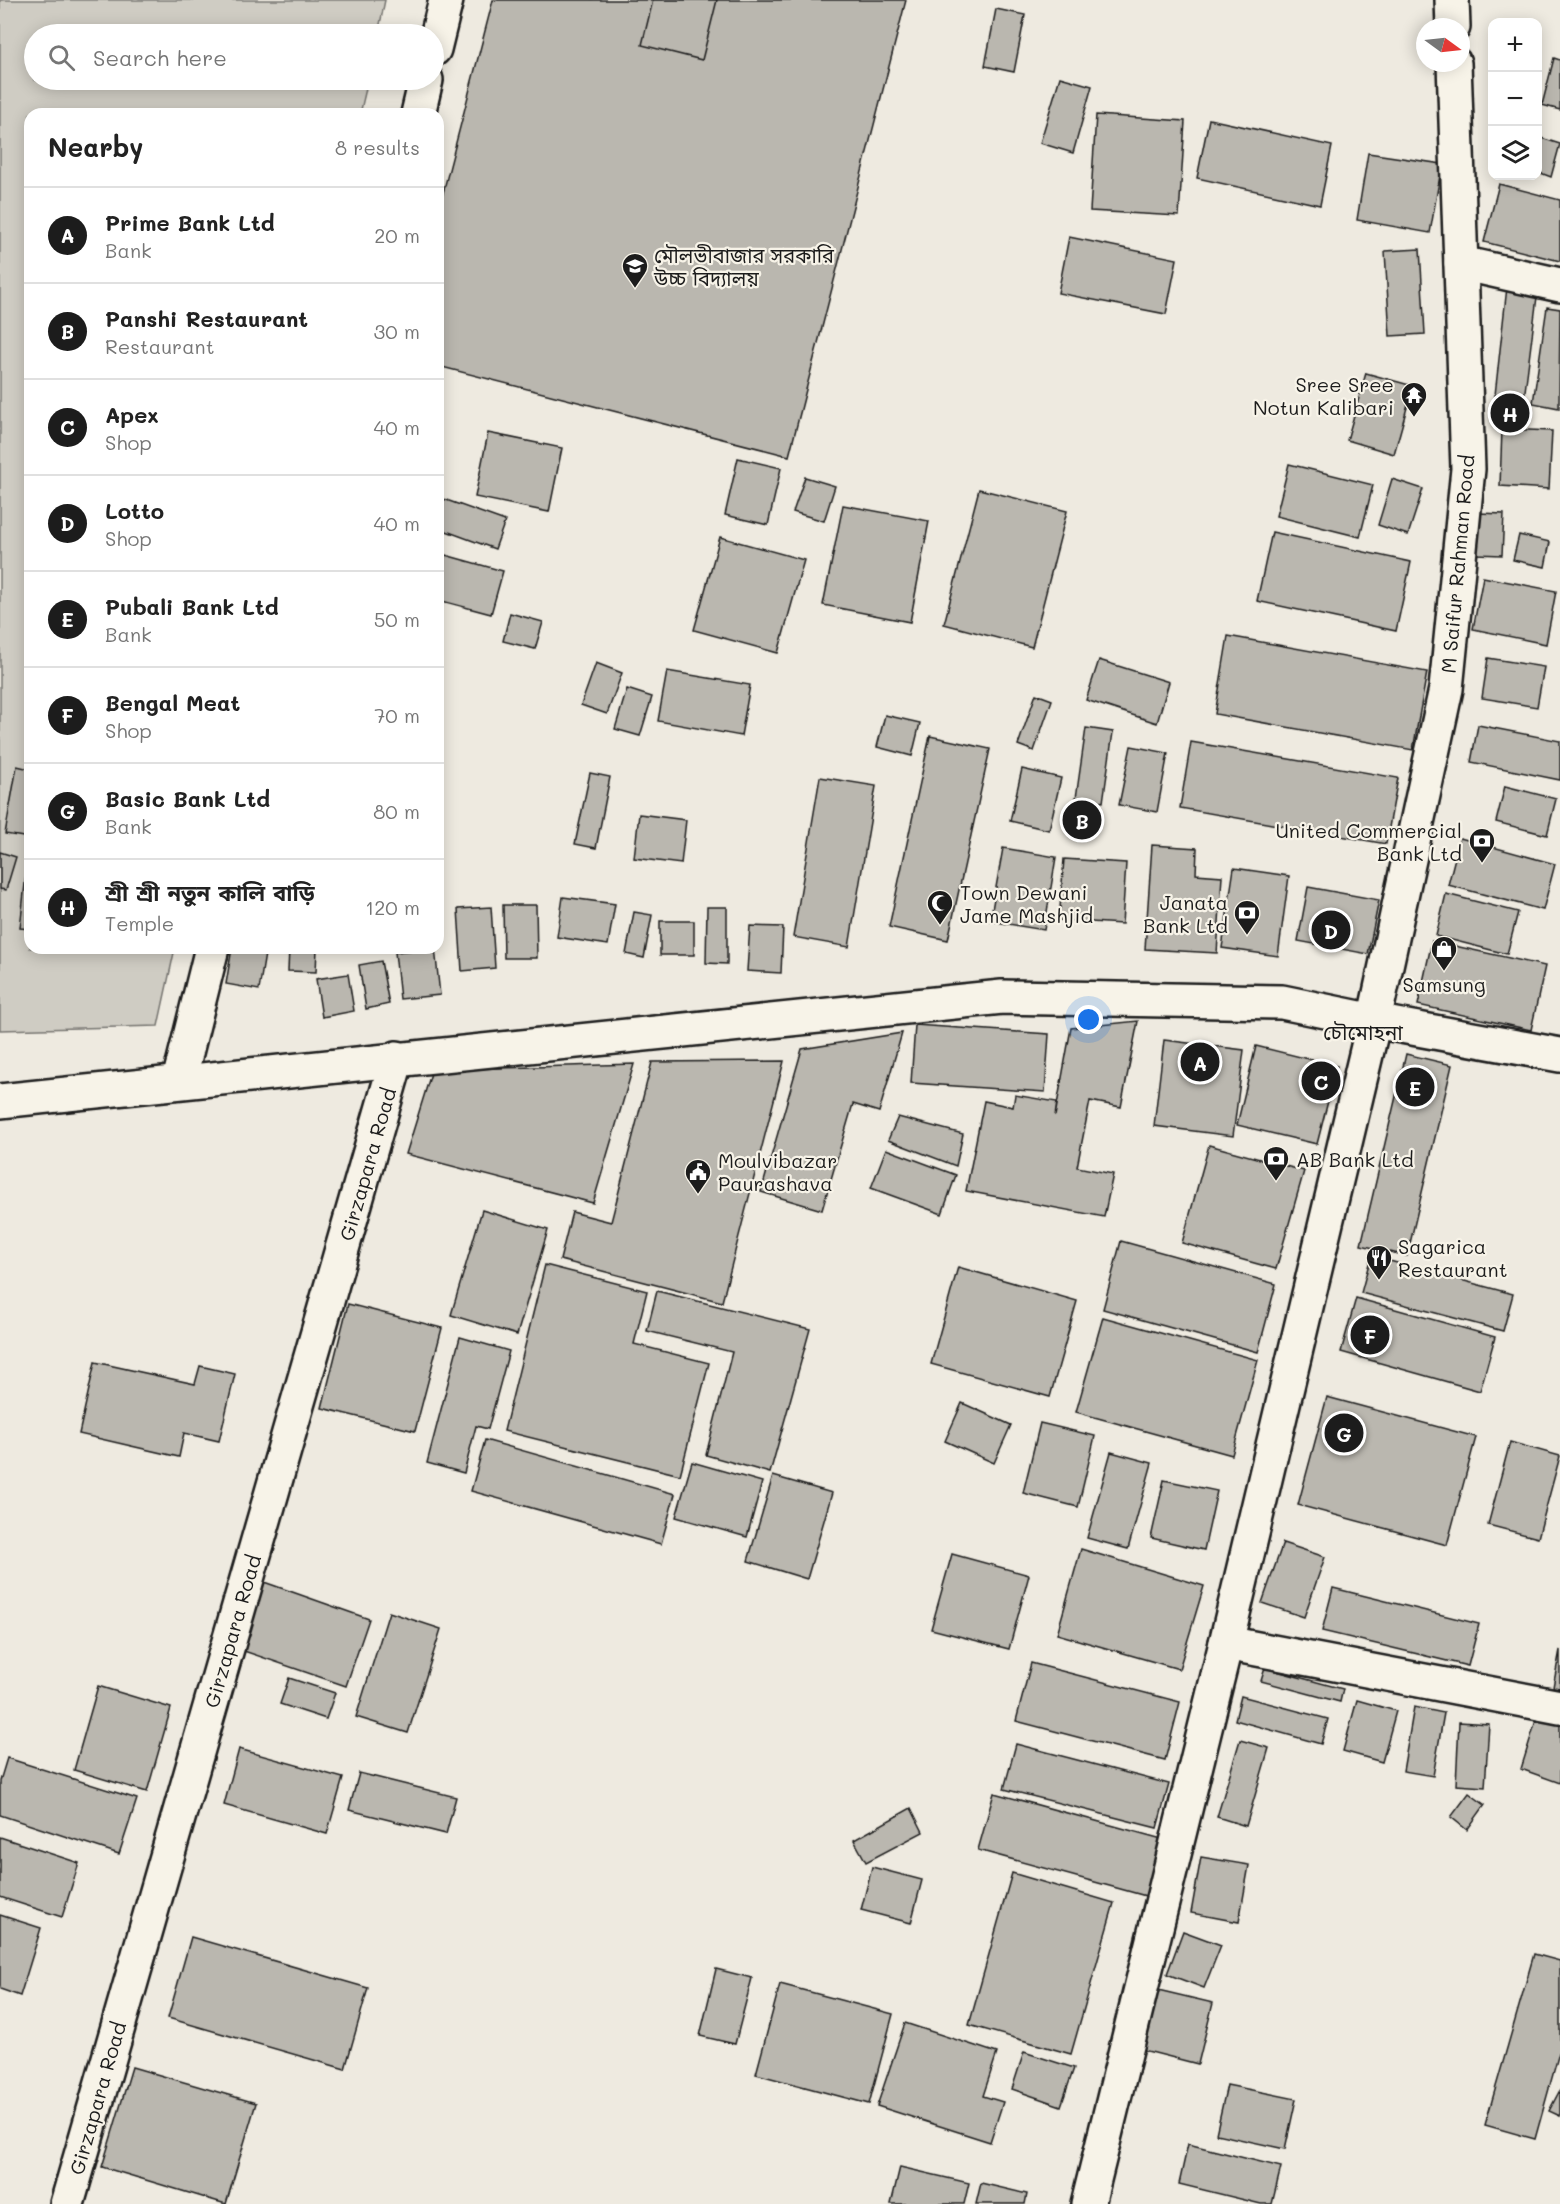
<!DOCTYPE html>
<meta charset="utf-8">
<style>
:root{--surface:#fff;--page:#f2f2f2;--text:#222;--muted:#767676;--line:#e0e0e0;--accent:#1c1c1c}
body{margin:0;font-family:Mali,"Noto Sans Bengali",sans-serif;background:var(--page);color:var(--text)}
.controls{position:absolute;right:18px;top:18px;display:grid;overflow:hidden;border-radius:12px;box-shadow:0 3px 15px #0003}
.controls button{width:54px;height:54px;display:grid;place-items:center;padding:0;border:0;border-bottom:2px solid var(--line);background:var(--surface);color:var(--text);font:30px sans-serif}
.compass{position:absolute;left:1416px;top:18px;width:54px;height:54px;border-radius:50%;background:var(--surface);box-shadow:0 3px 15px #0003;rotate:105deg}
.you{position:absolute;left:1089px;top:1020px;width:21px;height:21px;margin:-15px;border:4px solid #fff;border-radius:50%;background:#1a73e8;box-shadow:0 0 0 9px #1a73e833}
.badge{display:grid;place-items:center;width:39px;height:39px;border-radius:50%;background:var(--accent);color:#fff;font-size:20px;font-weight:700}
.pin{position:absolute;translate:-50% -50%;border:3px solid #fff;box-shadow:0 2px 6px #0006}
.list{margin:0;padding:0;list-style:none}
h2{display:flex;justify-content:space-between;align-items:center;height:78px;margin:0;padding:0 24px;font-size:26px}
h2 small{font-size:20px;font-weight:400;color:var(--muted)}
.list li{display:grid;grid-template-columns:39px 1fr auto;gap:18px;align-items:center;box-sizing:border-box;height:96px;padding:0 24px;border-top:2px solid var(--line)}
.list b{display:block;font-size:22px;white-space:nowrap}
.list p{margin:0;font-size:20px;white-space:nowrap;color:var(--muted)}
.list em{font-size:20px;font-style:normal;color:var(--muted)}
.icon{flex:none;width:33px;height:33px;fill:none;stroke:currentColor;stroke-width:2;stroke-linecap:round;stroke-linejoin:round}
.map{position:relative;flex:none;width:1560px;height:2204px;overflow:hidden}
.search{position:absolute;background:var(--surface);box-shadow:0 3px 15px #0003;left:24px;top:24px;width:420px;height:66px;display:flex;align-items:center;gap:15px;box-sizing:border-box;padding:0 21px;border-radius:33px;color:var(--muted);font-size:22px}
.panel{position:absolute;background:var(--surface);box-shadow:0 3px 15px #0003;left:24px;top:108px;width:420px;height:846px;border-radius:18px}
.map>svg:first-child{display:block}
</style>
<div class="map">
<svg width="1560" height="2204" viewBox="0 0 1560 2204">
<rect width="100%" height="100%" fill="#eeeae0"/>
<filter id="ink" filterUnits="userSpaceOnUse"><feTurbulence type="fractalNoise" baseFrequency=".0167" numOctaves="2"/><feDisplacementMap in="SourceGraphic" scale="12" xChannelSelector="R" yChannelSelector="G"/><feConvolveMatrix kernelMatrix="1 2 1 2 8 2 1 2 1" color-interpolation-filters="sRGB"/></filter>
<g filter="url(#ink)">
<path fill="#cfccc3" stroke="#767470" stroke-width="1.5" d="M0,0H385L378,34H34V80H368L360,114H30V948H175L158,1026L0,1030Z"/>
<g fill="#bab7af" stroke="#1c1c1c" stroke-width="1.5">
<path d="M493,0H906L789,456L438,366V212Z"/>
<path d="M653,0H717L702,60L642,45Z"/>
<path d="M996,9L1025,15L1014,72L985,66Z"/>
<path d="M1554,58L1560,60V110L1542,105Z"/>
<path d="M1060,77L1092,86L1073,153L1040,143Z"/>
<path d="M1096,115L1185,121L1179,216L1090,211Z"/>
<path d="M1209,119L1332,146L1320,205L1197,178Z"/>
<path d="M1538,137L1560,144L1551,177L1538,172Z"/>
<path d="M1368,153L1442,164L1430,233L1357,220Z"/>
<path d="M1499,184L1560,200V261L1484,242Z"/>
<path d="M1069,237L1177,259L1166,314L1058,293Z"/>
<path d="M1420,249L1425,334L1390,336L1385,251Z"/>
<path d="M1508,278L1539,281L1523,407L1494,404Z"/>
<path d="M1547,307L1560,309L1559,408L1533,403Z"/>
<path d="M1366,373L1413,386L1394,454L1347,440Z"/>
<path d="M1502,429L1552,431L1549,489L1500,486Z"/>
<path d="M488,433L562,448L549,512L475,497Z"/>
<path d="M738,458L781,468L768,525L725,515Z"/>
<path d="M1289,464L1373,485L1360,537L1276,516Z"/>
<path d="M805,477L835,486L824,521L793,512Z"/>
<path d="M1392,479L1423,489L1408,535L1378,525Z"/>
<path d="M979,489L1067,511L1032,647L944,624Z"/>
<path d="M438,497L505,521L495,549L438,528Z"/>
<path d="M843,505L929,521L910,622L823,605Z"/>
<path d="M1478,513L1504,514L1502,555L1476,554Z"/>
<path d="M1272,532L1411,562L1396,631L1257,601Z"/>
<path d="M1519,535L1550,542L1545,567L1513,560Z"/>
<path d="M720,537L804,560L778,653L694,630Z"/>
<path d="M438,553L503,571L491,614L438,600Z"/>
<path d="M1483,577L1556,591L1546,644L1473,629Z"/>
<path d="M510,613L543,622L535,649L503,641Z"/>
<path d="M1228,636L1427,672L1413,750L1215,714Z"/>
<path d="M1488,658L1544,667L1537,707L1482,698Z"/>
<path d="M1099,660L1169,682L1157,723L1086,700Z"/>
<path d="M596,663L622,673L607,714L581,705Z"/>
<path d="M667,671L750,685L741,736L658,721Z"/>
<path d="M627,689L652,697L640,736L615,729Z"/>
<path d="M1036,694L1052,700L1034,751L1018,745Z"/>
<path d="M885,715L920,723L912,756L877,747Z"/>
<path d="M1478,725L1560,741V780L1471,762Z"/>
<path d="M1086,728L1113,732L1103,802L1076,798Z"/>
<path d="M930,736L990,749L948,940L889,927Z"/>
<path d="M1191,742L1398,778L1386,844L1180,808Z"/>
<path d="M1131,746L1168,753L1157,812L1119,805Z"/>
<path d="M17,766L30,769V838L5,834Z"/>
<path d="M1022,769L1061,778L1049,830L1010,821Z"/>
<path d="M590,773L610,777L596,848L575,844Z"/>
<path d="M820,777L876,786L849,947L793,937Z"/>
<path d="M1505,786L1556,799L1547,835L1496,822Z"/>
<path d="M639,814L686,820L681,864L634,858Z"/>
<path d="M1460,838L1555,864L1543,910L1448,885Z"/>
<path d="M1152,845L1197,848L1196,874L1222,876L1217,953L1145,949Z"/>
<path d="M1003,848L1056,857L1044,930L990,921Z"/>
<path d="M0,852L16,857L6,890L0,889Z"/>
<path d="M1064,859L1126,863L1122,924L1059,920Z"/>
<path d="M1234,868L1289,876L1278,956L1222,948Z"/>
<path d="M26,875H30V929L20,928Z"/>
<path d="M1308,887L1379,900L1368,954L1298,941Z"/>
<path d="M1446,894L1518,912L1507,954L1436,936Z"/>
<path d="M563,897L615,904L608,945L557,937Z"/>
<path d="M503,905H536L537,958H504Z"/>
<path d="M491,907L495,968L462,971L458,909Z"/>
<path d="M707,907H727V964L706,963Z"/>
<path d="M634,912L652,915L644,958L626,954Z"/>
<rect x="660" y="921" width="34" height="34"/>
<path d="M750,926L783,927L781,973L747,971Z"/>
<path d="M1432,941L1545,966L1531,1030L1418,1005Z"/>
<path d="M232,948H266L259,990L226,984Z"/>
<path d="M289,948H317L316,972L288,971Z"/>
<path d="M435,948L440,995L400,999L395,952Z"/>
<path d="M381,961L389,1004L366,1009L359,965Z"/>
<path d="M348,974L354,1011L322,1017L316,979Z"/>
<path d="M1138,1021L1121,1107L1090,1101L1077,1167L1113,1174L1104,1217L966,1191L984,1101L1013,1107L1015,1095L1057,1102L1055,1116L1071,1028Z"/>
<path d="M915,1025L1049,1034L1045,1092L911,1083Z"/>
<path d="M902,1033L879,1112L853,1104L822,1210L761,1192L802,1049Z"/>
<path d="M1164,1040L1244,1050L1233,1136L1154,1126Z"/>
<path d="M1256,1046L1337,1066L1317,1144L1237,1125Z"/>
<path d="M1406,1054L1452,1065L1407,1256L1361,1245Z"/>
<path d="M784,1061L722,1302L560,1260L572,1212L611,1222L652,1062Z"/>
<path d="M634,1064L593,1203L406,1154L432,1070Z"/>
<path d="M898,1117L963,1134L956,1166L888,1140Z"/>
<path d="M1209,1145L1304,1171L1276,1269L1182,1243Z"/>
<path d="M886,1149L956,1175L942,1214L871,1188Z"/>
<path d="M482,1210L548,1230L517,1335L451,1315Z"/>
<path d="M1121,1241L1276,1284L1258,1352L1103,1309Z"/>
<path d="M1371,1256L1513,1294L1503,1331L1361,1293Z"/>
<path d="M545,1265L647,1291L634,1344L709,1363L680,1475L504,1431Z"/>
<path d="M958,1267L1077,1301L1050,1397L931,1364Z"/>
<path d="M657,1291L810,1329L770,1473L706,1455L732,1352L647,1331Z"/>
<path d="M1356,1298L1495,1337L1480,1391L1341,1352Z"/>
<path d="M348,1304L442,1328L415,1431L322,1408Z"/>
<path d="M1103,1317L1258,1360L1232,1455L1076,1412Z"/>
<path d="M460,1337L509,1351L488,1429L476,1426L464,1473L427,1463Z"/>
<path d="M95,1362L195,1384L200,1366L235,1374L219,1441L184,1433L179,1457L79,1434Z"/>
<path d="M1327,1397L1476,1437L1447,1545L1298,1505Z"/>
<path d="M962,1403L1011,1425L994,1463L945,1441Z"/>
<path d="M1040,1423L1095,1436L1078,1507L1023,1493Z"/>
<path d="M485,1440L675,1494L661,1544L471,1491Z"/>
<path d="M1510,1442L1560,1456L1538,1538L1488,1525Z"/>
<path d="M1111,1452L1152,1463L1128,1549L1087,1538Z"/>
<path d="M692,1462L762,1482L747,1537L676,1517Z"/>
<path d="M773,1476L832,1493L807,1579L748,1561Z"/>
<path d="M1164,1480L1217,1491L1204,1550L1151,1538Z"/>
<path d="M1283,1543L1325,1557L1304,1617L1262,1603Z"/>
<path d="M1081,1549L1204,1586L1179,1669L1057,1634Z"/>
<path d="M952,1554L1029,1575L1009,1649L931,1629Z"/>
<path d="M264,1582L369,1619L346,1686L241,1650Z"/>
<path d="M1333,1588L1479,1624L1468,1666L1322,1631Z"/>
<path d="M389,1612L441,1629L408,1733L356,1717Z"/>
<path d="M1560,1650V1688L1553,1687Z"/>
<path d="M1031,1663L1180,1702L1165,1760L1016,1721Z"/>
<path d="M1265,1668L1343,1689L1340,1702L1261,1681Z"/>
<path d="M289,1678L335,1693L326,1719L280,1704Z"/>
<path d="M98,1686L171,1708L147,1792L74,1770Z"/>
<path d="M1241,1696L1328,1719L1321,1744L1235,1720Z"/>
<path d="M1357,1700L1396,1711L1382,1762L1343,1751Z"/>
<path d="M1414,1707L1444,1713L1433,1776L1403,1771Z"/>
<path d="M1537,1717L1560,1725V1783L1521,1769Z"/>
<path d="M1459,1722L1489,1724L1485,1787L1456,1785Z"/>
<path d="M1240,1740L1269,1748L1246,1826L1217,1817Z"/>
<path d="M1016,1744L1169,1784L1157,1828L1004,1789Z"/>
<path d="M239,1749L343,1778L327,1834L224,1805Z"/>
<path d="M7,1758L137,1799L119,1854L0,1815V1781Z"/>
<path d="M359,1773L456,1797L446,1834L349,1810Z"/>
<path d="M994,1793L1162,1839L1146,1896L978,1850Z"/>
<path d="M1469,1793L1485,1805L1467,1830L1451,1817Z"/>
<path d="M911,1808L923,1832L866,1862L854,1840Z"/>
<path d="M0,1837L79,1863L62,1917L0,1897Z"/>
<path d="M1201,1857L1249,1865L1239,1922L1191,1913Z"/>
<path d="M872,1867L922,1880L911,1923L861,1910Z"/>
<path d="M1012,1873L1114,1903L1071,2054L969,2025Z"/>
<path d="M0,1915L41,1928L20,1996L0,1989Z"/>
<path d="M1183,1931L1221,1945L1204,1988L1167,1974Z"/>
<path d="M191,1937L368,1988L345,2069L168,2018Z"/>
<path d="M1534,1954L1560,1961V2049L1535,2139L1485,2125Z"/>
<path d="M716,1969L752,1978L735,2044L700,2036Z"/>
<path d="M780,1984L893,2014L869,2104L756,2074Z"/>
<path d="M1158,1990L1213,2003L1198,2064L1143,2050Z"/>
<path d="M905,2023L997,2053L983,2096L1003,2102L990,2142L877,2106Z"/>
<path d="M1024,2052L1074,2068L1061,2106L1012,2089Z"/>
<path d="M132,2067L256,2103L226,2204L102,2167Z"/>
<path d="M1227,2085L1296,2099L1285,2149L1216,2134Z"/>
<path d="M1560,2090V2116L1549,2111Z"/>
<path d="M1188,2144L1281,2167L1272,2204H1261L1179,2184Z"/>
<path d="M900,2167L969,2183L964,2204H891Z"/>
<path d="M981,2183L1027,2194L1025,2204H976Z"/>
</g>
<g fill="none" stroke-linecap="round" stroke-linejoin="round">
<g stroke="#1c1c1c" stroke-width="38">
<g id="minor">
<path d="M434,49L446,0"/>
<path d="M418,114L426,80"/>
<path d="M1461,263L1560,285"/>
<path d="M179,1081L212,948"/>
<path d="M1226,1643L1560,1707"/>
<path d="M67,2204L397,1058"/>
</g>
</g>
<g stroke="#1c1c1c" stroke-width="38">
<g id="major">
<path d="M1452,0L1453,27"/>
<path d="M1088,2204L1226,1643L1374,1021L1446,689L1468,469L1454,63"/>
</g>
</g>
<g stroke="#1c1c1c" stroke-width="38">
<path id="highway" d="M0,1101L1002,997L1282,1002L1374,1021L1560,1055"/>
</g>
<use href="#minor" stroke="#f7f3e8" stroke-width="33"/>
<use href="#major" stroke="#f7f3e8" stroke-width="33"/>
<use href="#highway" stroke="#f7f3e8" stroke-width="33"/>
</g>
</g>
<defs>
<g id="school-pin" transform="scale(1.35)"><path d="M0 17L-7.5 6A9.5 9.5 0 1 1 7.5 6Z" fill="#1c1c1c" stroke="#f7f3e8"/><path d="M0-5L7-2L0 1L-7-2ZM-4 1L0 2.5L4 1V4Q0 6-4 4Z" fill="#fff"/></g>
<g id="temple-pin" transform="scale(1.35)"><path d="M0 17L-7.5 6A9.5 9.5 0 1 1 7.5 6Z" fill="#1c1c1c" stroke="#f7f3e8"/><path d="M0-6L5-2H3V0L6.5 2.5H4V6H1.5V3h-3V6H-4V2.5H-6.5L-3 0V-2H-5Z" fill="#fff"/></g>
<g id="bank-pin" transform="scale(1.35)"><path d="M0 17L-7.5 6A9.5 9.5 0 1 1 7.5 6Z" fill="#1c1c1c" stroke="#f7f3e8"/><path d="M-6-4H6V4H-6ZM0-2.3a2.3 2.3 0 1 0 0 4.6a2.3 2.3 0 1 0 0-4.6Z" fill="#fff"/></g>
<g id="mosque-pin" transform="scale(1.35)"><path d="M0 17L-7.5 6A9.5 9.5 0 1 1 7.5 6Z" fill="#1c1c1c" stroke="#f7f3e8"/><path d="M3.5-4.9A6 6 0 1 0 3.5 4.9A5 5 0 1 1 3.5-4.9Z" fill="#fff"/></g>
<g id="shop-pin" transform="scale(1.35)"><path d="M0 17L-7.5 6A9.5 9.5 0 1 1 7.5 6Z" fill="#1c1c1c" stroke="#f7f3e8"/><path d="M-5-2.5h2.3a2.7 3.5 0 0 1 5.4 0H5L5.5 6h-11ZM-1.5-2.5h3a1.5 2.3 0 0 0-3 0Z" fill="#fff"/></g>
<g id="civic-pin" transform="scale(1.35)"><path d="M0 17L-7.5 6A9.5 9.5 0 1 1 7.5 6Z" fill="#1c1c1c" stroke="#f7f3e8"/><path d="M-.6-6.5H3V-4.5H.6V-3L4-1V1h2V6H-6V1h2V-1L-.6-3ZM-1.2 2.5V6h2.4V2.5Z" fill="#fff"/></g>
<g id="restaurant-pin" transform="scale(1.35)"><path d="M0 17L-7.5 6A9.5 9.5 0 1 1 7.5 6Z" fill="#1c1c1c" stroke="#f7f3e8"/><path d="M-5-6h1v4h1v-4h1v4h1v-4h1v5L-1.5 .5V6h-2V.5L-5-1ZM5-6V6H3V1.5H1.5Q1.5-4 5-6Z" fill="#fff"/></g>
</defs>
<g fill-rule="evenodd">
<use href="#school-pin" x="635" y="266"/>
<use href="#temple-pin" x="1414" y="395"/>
<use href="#bank-pin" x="1482" y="841"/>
<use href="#mosque-pin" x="940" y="903"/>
<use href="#bank-pin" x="1247" y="913"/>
<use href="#shop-pin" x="1444" y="949"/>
<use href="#bank-pin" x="1276" y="1159"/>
<use href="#civic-pin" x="698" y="1172"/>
<use href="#restaurant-pin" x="1379" y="1258"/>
</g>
<g text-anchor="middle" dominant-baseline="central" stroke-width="4.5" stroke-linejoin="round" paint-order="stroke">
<g font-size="20" fill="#1c1c1c" stroke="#f7f3e8" text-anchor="start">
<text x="654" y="255">মৌলভীবাজার সরকারি<tspan x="654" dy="23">উচ্চ বিদ্যালয়</tspan></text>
<text x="1394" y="384" text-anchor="end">Sree Sree<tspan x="1394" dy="23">Notun Kalibari</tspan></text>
<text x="1462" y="830" text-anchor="end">United Commercial<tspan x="1462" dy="23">Bank Ltd</tspan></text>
<text x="960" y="892">Town Dewani<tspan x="960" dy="23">Jame Mashjid</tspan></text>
<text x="1228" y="902" text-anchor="end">Janata<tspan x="1228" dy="23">Bank Ltd</tspan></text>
<text x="1444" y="984" text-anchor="middle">Samsung</text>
<text x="1296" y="1159">AB Bank Ltd</text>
<text x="718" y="1160">Moulvibazar<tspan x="718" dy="23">Paurashava</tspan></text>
<text x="1398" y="1246">Sagarica<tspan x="1398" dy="23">Restaurant</tspan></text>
</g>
<g font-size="20" fill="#1c1c1c" stroke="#f7f3e8">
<text transform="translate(1457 564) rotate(-85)">M Saifur Rahman Road</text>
<text transform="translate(367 1164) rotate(-74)">Girzapara Road</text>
<text transform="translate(232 1631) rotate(-74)">Girzapara Road</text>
<text transform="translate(97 2098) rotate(-74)">Girzapara Road</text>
</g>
<g font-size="21" fill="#1c1c1c" stroke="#f7f3e8">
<text x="1363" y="1031">চৌমোহনা</text>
</g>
</g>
</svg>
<div class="controls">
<button>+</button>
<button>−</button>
<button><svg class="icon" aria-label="layers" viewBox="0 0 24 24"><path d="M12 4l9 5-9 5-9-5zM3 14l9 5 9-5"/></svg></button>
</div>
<svg class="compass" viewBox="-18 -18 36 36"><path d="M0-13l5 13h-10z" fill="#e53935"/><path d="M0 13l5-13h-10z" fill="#767676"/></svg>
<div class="you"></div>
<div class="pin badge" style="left:1200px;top:1062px">A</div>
<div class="pin badge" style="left:1082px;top:820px">B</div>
<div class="pin badge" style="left:1321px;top:1081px">C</div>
<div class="pin badge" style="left:1331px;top:930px">D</div>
<div class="pin badge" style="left:1415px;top:1087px">E</div>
<div class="pin badge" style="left:1370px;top:1335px">F</div>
<div class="pin badge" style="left:1344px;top:1433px">G</div>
<div class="pin badge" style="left:1510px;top:413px">H</div>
<div class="search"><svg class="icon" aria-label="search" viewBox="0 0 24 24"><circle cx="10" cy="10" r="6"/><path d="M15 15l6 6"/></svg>Search here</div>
<section class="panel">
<h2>Nearby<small>8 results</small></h2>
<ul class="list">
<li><span class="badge">A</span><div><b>Prime Bank Ltd</b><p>Bank</p></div><em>20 m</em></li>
<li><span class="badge">B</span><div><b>Panshi Restaurant</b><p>Restaurant</p></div><em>30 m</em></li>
<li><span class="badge">C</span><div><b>Apex</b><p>Shop</p></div><em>40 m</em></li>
<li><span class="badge">D</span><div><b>Lotto</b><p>Shop</p></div><em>40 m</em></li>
<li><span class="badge">E</span><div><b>Pubali Bank Ltd</b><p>Bank</p></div><em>50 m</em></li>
<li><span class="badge">F</span><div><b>Bengal Meat</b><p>Shop</p></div><em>70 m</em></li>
<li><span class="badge">G</span><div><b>Basic Bank Ltd</b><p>Bank</p></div><em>80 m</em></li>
<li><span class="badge">H</span><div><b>শ্রী শ্রী নতুন কালি বাড়ি</b><p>Temple</p></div><em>120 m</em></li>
</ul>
</section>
</div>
